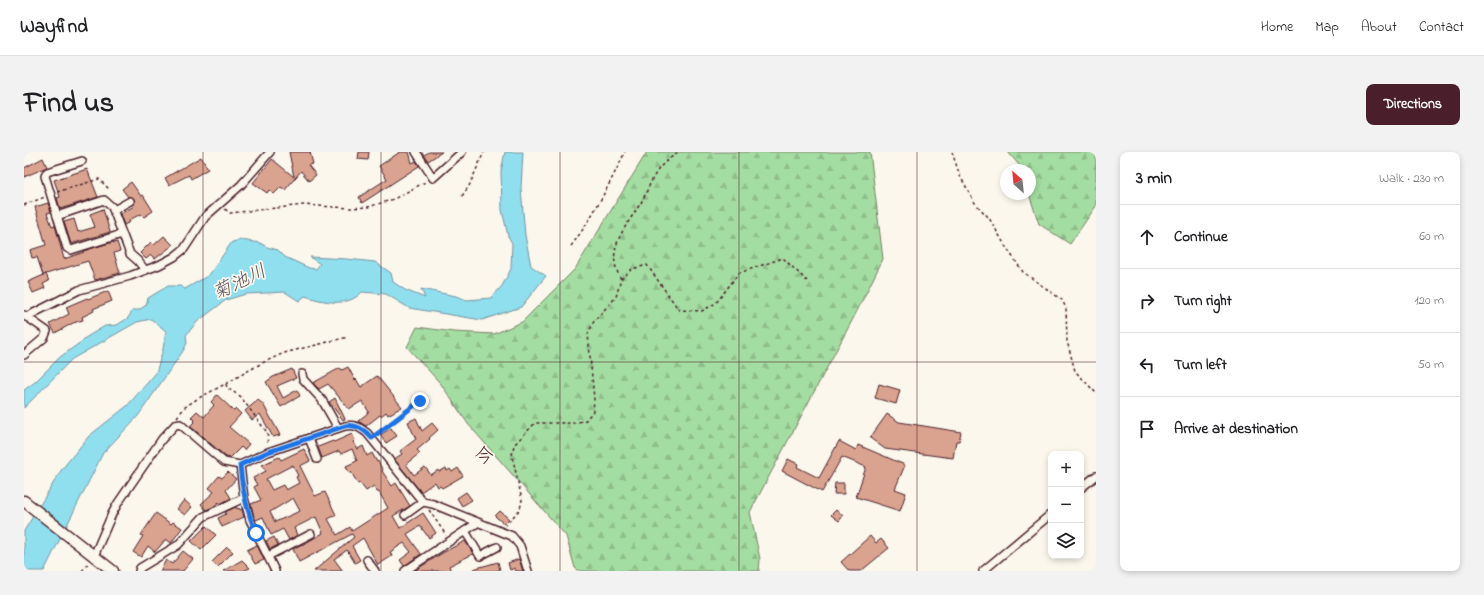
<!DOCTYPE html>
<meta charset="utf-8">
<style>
:root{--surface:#fff;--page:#f2f2f2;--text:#202124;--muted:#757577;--line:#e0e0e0;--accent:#4a1f2b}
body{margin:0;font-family:"Indie Flower","Klee One",sans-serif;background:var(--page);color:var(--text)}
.controls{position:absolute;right:12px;bottom:12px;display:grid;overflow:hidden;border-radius:8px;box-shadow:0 2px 6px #0003}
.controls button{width:36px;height:36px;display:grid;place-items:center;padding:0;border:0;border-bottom:1px solid var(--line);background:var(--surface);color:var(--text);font:20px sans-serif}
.compass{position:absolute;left:976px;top:12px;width:36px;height:36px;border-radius:50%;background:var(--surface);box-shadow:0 2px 6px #0003;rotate:333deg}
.stop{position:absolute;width:12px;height:12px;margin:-9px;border:3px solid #1a73e8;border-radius:50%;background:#fff}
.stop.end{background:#1a73e8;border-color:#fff;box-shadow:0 1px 4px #0008}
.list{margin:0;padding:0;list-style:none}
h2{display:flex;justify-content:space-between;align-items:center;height:52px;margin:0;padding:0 16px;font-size:17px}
h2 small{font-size:13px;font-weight:400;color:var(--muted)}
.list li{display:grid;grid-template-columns:26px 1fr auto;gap:12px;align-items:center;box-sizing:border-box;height:64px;padding:0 16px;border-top:1px solid var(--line)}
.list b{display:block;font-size:15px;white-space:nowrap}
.list em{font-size:13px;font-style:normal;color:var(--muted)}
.icon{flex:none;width:22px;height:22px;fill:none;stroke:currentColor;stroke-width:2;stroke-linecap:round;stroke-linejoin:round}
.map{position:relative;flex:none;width:1072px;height:419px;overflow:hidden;border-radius:8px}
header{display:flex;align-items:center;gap:24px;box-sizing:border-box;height:56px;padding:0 20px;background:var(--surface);border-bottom:1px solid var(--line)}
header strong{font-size:19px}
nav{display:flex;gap:22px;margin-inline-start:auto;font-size:14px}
.intro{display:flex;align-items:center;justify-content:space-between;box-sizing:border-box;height:96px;padding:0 24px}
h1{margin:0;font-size:28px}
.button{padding:10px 18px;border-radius:8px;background:var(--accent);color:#fff;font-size:14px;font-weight:700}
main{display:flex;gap:24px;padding:0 24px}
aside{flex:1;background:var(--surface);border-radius:8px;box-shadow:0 2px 6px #0003}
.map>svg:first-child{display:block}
</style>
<header>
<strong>Wayfind</strong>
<nav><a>Home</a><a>Map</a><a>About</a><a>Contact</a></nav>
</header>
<div class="intro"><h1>Find us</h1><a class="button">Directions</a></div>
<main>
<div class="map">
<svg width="1072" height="419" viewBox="0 0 1072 419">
<defs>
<pattern id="forest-firs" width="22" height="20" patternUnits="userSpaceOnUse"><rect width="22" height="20" fill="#a4dda1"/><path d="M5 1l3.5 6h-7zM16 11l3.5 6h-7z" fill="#8fbd8b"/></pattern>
</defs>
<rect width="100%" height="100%" fill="#fbf7ec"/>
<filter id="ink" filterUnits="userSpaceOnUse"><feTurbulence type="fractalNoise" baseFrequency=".025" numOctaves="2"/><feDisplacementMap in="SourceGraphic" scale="8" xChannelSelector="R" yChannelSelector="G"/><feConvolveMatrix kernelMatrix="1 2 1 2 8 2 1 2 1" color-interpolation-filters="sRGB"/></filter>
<g filter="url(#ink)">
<g fill="url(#forest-firs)" stroke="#777e66">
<path d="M623,0H846L859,107L831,163L726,360L736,407L735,419H556L551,416L542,384L444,272L417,232L383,195L393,175L430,180L470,182L498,170L551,117Z"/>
<path d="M984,0H1072V54L1046,92L1015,72L1005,42H1006V18H997L995,13Z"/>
</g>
<path fill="#90dfee" stroke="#7492a0" d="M481,0H499L497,36L501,83L507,114L522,124L497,155L458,168L385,156L362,142L338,140C323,156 300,150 281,144L275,149L261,140L222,142L202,148L173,170L162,183L163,191L159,199L114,264L79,301L20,419H0V379L38,317L65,284L103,254L132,221L139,197L142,179L127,167L113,170L48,207L0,256V238L11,230L36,205L57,190L61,186L81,174L93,173L104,166L109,158H115L122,153L124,146L144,134H156L161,137L185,123L208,90L217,88L236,91L243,95L254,98L261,105L285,116L292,117L296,112L286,105L323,107L351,110L367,121L369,130L381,138L401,146L397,137L432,144L443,148L467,146L478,134L487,117L488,91L484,84L478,58L477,19Z"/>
<g fill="#d9a38f" stroke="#4a1f2b" fill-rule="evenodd">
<path d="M265,0H286L289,12L284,13L292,23L285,29L277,19L261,38L257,35L250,42L245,38L243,41L229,31L248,7L270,25Z"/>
<path d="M335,0H345L344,8L334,7Z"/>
<path d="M376,0H385L388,11L392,9L395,14L338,51L335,45L363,27L355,14Z"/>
<path d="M405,0H418L404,9L400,3Z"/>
<path d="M177,5L184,17L167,27L165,23L145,33L141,26Z"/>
<path d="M19,6L23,15L0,25V16Z"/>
<path d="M63,17L74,45L36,57L33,46L36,45L30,28Z"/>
<path d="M107,30L117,44L119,43L129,59L120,65L117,62L105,68L106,70L100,73L96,62L110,54L109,53L111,49L108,45H104L98,37Z"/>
<path d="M24,51L27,60L23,61L28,74L31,73L40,107L60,100L59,99L89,90L90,91L93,90L96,99L90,101L96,121L71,128L64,109L19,123L13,105L8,106L6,98L22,93L11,55Z"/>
<path d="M79,57L86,80L47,92L40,70L50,67L54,80L71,75L66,62Z"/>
<path d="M140,84L149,93L131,107L127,103L122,107L116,101L127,90L130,93Z"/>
<path d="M22,122L25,129L19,132L21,136L9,141L4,130Z"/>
<path d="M84,139L88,149L69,157L70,159L58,165L59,168L49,171L31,181L26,172L45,162L42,155L63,146L64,147Z"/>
<path d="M324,215L331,228L332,227L337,235L353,224L378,255L364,263L362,260L357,264L356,263L342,274L334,269L345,260L338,249L325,257L304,232L295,237L289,231L316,216L318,218Z"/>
<path d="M268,217L272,226L253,234L259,246L273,238L276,244L257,255L242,230L249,225Z"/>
<path d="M855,232L876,238L872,252L851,246Z"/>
<path d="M193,243L210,259L212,257L217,262L205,275L225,292L220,298L217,295L206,306L202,305L166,274L171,269L167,265L173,259L180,265L190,253L187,250Z"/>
<path d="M311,246L321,267L319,268L305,250Z"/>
<path d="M234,248L239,252L256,283L249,285L236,262L228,268L221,259Z"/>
<path d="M863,262L875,270L937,280L935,289H932L929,306L861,297L846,286Z"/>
<path d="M392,266L398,279L408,271L414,278L405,286L406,287L393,298L396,301L382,312L390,323L401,315L407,323L414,318L415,320L422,316L423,319L426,317L428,320L434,316L439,324L418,336L416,334L414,335L411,330L397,340L370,307L378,302L376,299L392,287L384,270Z"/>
<path d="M367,276L373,284L362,291L356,283Z"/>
<path d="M328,282L331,288L329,290L334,297L339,294L343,304L348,301L353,310L354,309L359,319H358L368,334L372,331L386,354L369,364L376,376L399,361L412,381L405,386L396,374L383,382L397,402L380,414L376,408L387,400L380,391L366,400L368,404L354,413L339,386L328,394L336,408L331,411L323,398L310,407L319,419H290L330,385L328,382L275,410L269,397L278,392V393L299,381L292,365L270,376L273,383L265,388L259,377L247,383L239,365L232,368L230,365L227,352L237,348L230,335L233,333L229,326L242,319L238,313L255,305L257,308L280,297L286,309L276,314L291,344L301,340L312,363L304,367L313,383L326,375L328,379L364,356L355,340H353L350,334L342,339L336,331L334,332L327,320L325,321L322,314L333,309L328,297L317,302L315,299L298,306L294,295L309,289L310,290ZM269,313L274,324L272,325L275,331L262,338L259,333L248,338L242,327ZM269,346L276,359L251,370L246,360Z"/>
<path d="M815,289L832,298L834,293L881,313L871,337L882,341L876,359L832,345L842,315L818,305L798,340L758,319L764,307L774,312L773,315L795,326Z"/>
<path d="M204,320L212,327L202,338L207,346L196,352L195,350L189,355L182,358L177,352L190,340L185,336L195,324L198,326Z"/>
<path d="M811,331H820V342H810Z"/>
<path d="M442,340L448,348L438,354L433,346Z"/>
<path d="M160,348L168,355L161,363L153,357Z"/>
<path d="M212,355L213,357L215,356L216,358L218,357L220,365L198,375L194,366L202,362L201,360Z"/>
<path d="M812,358L819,364L815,369L807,363Z"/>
<path d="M476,359L485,367L480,372L471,364Z"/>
<path d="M132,361L147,372L149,370L158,376L147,391L142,387L131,400L124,394L117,405L109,400L119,384L117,383Z"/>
<path d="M182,374L192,383L177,398L167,389Z"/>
<path d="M846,384L852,391L857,387L865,396L837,419H825L817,410Z"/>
<path d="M250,385L254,393L246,397L242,389Z"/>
<path d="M441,389L450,403L449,402L425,414L427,419H390L420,400Z"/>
<path d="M233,393L240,408L231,412L223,398Z"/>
<path d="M203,395L209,400L194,415L188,410Z"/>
<path d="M159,399L169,407L159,419H136L142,408L148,412Z"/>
<path d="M495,407L499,419H491V416L486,418L484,411Z"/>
<path d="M218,408L226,416L219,419H199Z"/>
<path d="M474,410L476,418L471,419H450L449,417Z"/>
</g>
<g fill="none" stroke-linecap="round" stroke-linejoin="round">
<g stroke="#4a1f2b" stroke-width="10">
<g id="street">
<path d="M392,0L409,26L438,0"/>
<path d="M58,9L23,20L21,24L43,96L47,98L98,82"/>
<path d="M90,58L106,49"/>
<path d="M33,64L80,48L88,55L106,102L114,109L121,118"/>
<path d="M0,163L23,179L20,186L0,203"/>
<path d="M2,165L55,138L106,124L135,113L150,105L160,97L181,65L217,33L246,0"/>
<path d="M278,222L279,227L298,248L314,276"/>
<path d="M285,286L293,307"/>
<path d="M216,313L220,346L226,368L251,419"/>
<path d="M1057,336L1072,324"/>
<path d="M381,363L399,350"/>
<path d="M441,379L456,404L473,395"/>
<path d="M70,404L88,362L94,351L138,287L151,273L156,272L200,310L216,313L244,300L321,274C330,272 335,275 343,281L399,350L409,352L488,384L496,394L504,419"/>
<path d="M244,404L287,382"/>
<path d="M343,408L351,419"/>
<path d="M115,419L116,416L154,393L179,365L220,346"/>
<path d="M381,419L453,371"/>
<path d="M959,419L1027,362"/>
</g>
</g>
<g stroke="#4a1f2b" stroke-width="13">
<path id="secondary" d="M0,349L89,419"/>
</g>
<g stroke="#4a1f2b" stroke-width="1.5" stroke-dasharray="3 3" stroke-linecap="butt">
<path d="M928,0L936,24L951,51L965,66L982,95L999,120L1038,148L1042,156L1043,189L1051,219L1072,241"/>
<path d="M33,40L75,27L85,37"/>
<path d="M438,44L445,34L460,0"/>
<path d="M0,53L21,45"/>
<path d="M201,57L206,61L280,53L326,56L344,55L370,47L403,29"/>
<path d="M547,94C569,65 585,33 601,0"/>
<path d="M597,127C579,97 603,74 618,49C623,40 626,30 632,21C637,12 647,6 654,0"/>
<path d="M202,232L203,236L216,244L242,279L244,285L243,292"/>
<path d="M153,265L161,255L173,247L203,231L238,211L260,201L324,185"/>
<path d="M352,282L396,249"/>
<path d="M405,358L422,383"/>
<path d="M481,374L496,357L498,348L488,303L490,293L511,271H551L562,268L569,259L570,247L564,182L570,169L592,145L597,127L608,117L623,113L655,158L678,159L692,151L715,121L759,106L783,129"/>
<path d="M58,419L65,410"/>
</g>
<use href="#street" stroke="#fbf7ec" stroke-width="7"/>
<use href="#secondary" stroke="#fbf7ec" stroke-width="10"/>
</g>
</g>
<g fill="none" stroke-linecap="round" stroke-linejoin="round" filter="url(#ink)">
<path stroke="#1a73e8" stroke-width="5" d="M232,381C223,359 218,337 216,313L244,300L321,274C332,272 340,277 348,286L396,249"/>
</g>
<path fill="none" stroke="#4a1f2b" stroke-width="1" stroke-opacity="0.55" d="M179,0V419M357,0V419M536,0V419M715,0V419M893,0V419M0,210H1072"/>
<g text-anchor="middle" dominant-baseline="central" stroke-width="3.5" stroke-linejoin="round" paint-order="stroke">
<g font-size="19" font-style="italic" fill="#5c4f5c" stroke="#fbf7ec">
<text transform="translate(216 131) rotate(-26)">菊池川</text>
</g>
<g font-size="20" fill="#4a1f2b" stroke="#fbf7ec">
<text x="460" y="305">今</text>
</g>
</g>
</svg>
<div class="controls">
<button>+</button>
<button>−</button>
<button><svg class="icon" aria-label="layers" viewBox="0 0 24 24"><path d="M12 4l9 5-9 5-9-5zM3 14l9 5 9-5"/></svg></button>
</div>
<svg class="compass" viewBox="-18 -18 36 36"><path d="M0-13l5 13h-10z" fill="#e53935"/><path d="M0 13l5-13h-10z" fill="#757577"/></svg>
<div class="stop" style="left:232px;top:381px"></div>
<div class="stop end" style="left:396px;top:249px"></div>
</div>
<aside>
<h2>3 min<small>Walk · 230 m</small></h2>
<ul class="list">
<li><svg class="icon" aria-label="ahead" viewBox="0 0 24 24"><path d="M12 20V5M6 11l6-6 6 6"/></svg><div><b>Continue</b></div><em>60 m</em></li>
<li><svg class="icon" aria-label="right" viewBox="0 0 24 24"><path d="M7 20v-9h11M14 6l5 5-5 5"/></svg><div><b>Turn right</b></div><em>120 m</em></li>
<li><svg class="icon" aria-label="left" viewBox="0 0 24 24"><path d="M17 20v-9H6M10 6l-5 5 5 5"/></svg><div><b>Turn left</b></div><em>50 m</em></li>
<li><svg class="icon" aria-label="arrive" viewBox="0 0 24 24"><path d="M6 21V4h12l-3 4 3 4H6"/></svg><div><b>Arrive at destination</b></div></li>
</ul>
</aside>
</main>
